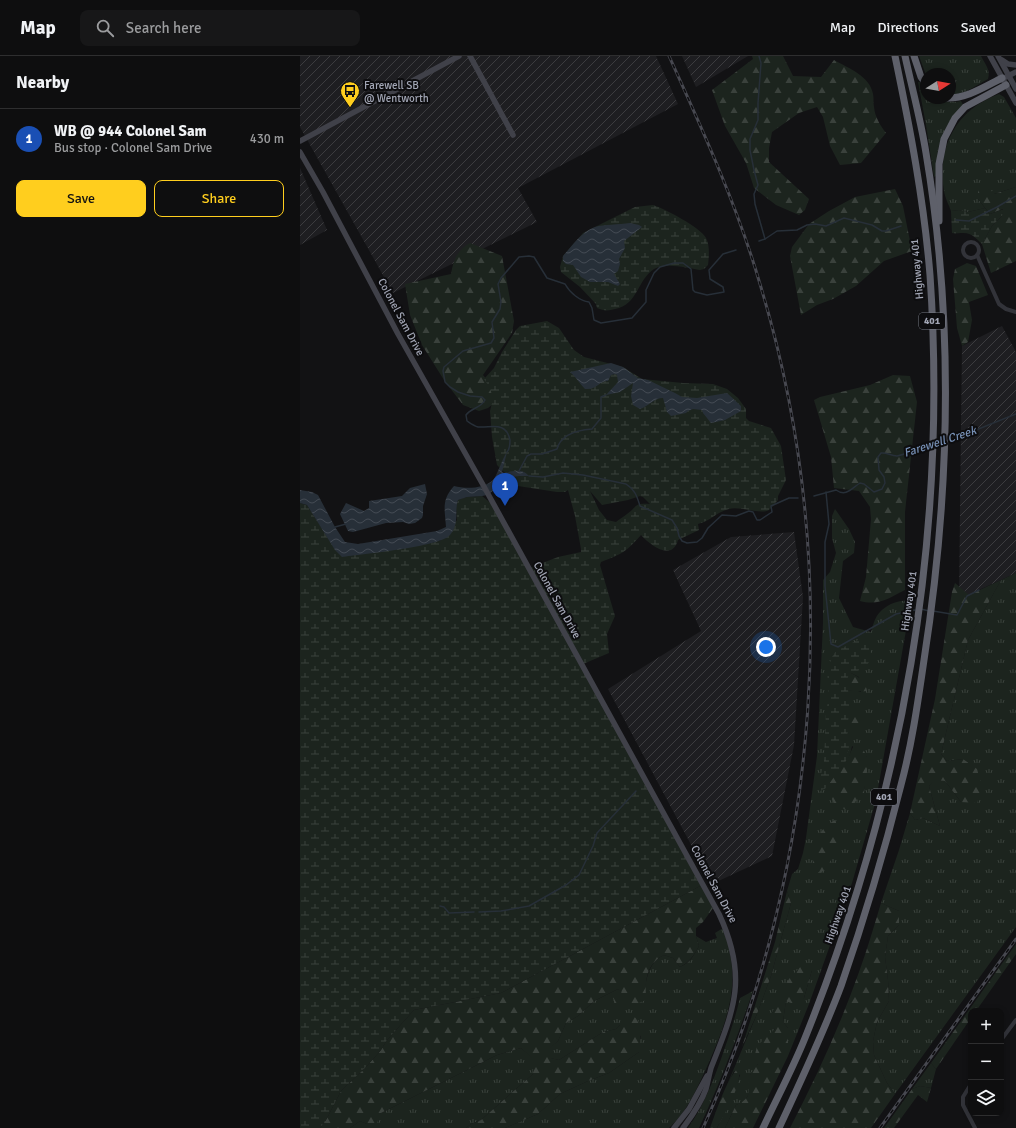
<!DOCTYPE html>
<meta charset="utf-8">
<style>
:root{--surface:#0e0e0f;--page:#171718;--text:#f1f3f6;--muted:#9b9c9e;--line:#2e2e2f;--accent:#ffce1e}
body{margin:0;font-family:Signika,sans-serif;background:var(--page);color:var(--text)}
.controls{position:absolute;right:12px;bottom:12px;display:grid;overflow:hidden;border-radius:8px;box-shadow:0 2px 6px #0003}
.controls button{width:36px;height:36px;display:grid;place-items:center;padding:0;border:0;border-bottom:1px solid var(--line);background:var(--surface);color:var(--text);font:20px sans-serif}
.compass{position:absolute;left:620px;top:12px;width:36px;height:36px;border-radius:50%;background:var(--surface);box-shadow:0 2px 6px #0003;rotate:79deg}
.you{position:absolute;left:466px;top:591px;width:14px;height:14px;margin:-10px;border:3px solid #fff;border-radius:50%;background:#1a73e8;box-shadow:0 0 0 6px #1a73e833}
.badge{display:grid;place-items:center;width:26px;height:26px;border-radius:50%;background:var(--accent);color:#fff;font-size:13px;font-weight:700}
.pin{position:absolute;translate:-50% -33px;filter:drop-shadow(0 1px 2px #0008)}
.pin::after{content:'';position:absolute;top:21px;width:14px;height:12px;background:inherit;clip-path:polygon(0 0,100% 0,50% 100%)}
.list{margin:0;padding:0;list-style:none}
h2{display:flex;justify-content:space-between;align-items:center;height:52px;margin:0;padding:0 16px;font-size:17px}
h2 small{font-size:13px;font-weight:400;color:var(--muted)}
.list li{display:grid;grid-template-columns:26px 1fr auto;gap:12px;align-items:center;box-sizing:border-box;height:60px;padding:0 16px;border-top:1px solid var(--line)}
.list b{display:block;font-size:15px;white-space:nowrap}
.list p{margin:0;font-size:13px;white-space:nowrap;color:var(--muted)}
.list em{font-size:13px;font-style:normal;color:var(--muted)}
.actions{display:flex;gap:8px;padding:12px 16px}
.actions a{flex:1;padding:9px 0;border:1px solid var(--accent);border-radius:8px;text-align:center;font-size:14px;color:var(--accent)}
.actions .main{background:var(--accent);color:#111}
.icon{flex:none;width:22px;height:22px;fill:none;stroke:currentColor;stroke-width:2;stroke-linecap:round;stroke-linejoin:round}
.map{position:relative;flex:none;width:716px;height:1072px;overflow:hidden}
header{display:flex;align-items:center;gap:24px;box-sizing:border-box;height:56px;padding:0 20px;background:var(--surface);border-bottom:1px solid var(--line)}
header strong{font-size:19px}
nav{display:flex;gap:22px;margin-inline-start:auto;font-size:14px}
.search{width:280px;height:36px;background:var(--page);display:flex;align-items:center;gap:10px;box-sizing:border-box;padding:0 14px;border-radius:8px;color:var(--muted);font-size:15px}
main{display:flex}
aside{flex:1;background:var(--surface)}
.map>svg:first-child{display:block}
</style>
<header>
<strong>Map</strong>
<div class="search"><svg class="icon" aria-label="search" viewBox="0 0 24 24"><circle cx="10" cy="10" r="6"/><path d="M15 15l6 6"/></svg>Search here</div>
<nav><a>Map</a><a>Directions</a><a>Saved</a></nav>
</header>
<main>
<aside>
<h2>Nearby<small></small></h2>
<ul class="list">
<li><span class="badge" style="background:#1a4fb4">1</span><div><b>WB @ 944 Colonel Sam</b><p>Bus stop · Colonel Sam Drive</p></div><em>430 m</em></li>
</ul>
<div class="actions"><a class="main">Save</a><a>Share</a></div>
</aside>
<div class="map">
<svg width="716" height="1072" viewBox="0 0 716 1072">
<defs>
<pattern id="industrial-furrows" width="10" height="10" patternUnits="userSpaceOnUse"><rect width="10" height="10" fill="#1e1e21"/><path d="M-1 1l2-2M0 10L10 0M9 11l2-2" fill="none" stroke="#3c3c3f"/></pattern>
<pattern id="grass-tufts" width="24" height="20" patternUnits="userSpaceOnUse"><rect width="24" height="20" fill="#1c241e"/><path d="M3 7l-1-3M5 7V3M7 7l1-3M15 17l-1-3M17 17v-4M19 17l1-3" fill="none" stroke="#3a413c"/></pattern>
<pattern id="forest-firs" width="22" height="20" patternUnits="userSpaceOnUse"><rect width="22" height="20" fill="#1c241e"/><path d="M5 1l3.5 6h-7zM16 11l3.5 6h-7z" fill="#3a413c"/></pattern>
<pattern id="wetland-marsh" width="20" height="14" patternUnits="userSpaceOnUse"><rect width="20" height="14" fill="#1c241e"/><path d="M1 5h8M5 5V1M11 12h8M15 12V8" fill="none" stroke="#3a413c"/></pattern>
<pattern id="water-waves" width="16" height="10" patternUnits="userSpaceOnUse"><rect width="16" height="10" fill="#272f38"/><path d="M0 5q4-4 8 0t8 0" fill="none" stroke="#434a53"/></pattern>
</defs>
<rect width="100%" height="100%" fill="#121214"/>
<g fill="url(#industrial-furrows)">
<path d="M0,0H356L378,48L218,132L237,166L93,237L0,71Z"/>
<path d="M382,0H448L396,31Z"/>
<path d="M0,112L27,174L0,189Z"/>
<path d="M702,270L716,296V517L659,543L662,290Z"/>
<path d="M494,476L503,541L494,689L472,800L412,828L308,633L401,575L373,514L431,481Z"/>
</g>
<g fill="url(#grass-tufts)" fill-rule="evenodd">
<path d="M619,0H681C685,8 691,14 688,23C677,29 662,40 650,39V18H626V19Z"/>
<path d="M618,26H620L626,35V42C639,42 647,48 661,45L663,49C641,76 637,85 636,120L634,121L626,69Z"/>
<path d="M699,38L704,41L716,62V131L678,143L685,152L668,156L659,154L651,155C649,149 645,142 644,135C637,90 656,54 699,38Z"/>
<path d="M535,453L549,473L555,486L554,497L543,505L539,542L553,571L571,576C573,569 575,561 580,556C587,548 602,542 611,546L576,744L552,827L528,895L509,948L488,1000V972L483,966L486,944L504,942L512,914L481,942L472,957L475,972L458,1008L450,1019V1036L444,1046L436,1049L425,1072H417L433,1039L440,1019L434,1015L427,1029L457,958L471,920L491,847L487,835L492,818L498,813L503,797L506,782L517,700L523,567V524L530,516L536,497L532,482V460ZM545,614L559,621L561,636L555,634L545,635ZM552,690L567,701L564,737L533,718C546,710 549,705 552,690Z"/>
<path d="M716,517V871L595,1038L587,1027L574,999L573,985L577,966L589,945L588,924L585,901L588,880L599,869V855L581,847L599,794L610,757L615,764L623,762L640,770L629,730L635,723L645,725L661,746L663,703L647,705L641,698L668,584L701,524Z"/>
<path d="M423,872C443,926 428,963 406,1013C396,1034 387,1056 369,1072H205L238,1058L260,1038L288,1025L309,1017L339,996V988L341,980L320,969L316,973L303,976L259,1004L250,1002L248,993L258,985L266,967L278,960L294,945L318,933L323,936L345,931C348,917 350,906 364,899L373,902L380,911C390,907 394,899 399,890L396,880L406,886L417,882L415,877Z"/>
<path d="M453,935C437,981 420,1028 399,1072H388C403,1051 412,1028 421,1003C428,983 435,963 440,942Z"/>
<path d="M221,992L235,1004L233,1018L181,1064L171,1068L166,1072H50L60,1065L67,1068L81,1057L197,999Z"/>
<path d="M631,1007L636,1013L631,1032L620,1030L612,1033Z"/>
</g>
<g fill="url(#forest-firs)">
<path d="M452,0H483L493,20L521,21L534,4C548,12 570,20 573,38C574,42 573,47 574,51C575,61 580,69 586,77L561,107L540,109L530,90L523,61L517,51L499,57L472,76L469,92V106L509,143L505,154L499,159L476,149L454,132L446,107L425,70L412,34L453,3Z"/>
<path d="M683,131L690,133L694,138L716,131V205L691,217L682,188L692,170L702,160L703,153L690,158L678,143V132Z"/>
<path d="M595,133L603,150L612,195L584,205L556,230L533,243L517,249L501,259L490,200L492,191L509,168L529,155L555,141Z"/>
<path d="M170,187L202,200L214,265L212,277L183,319L196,335L198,344L188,352L179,355L163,349L144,324L122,289L110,259L105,228L151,218C154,202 157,195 170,187Z"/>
<path d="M667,207L676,210L688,239L669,246L672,264L668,286L662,290L657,272L653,223L655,213Z"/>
<path d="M593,319L610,320L617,346L605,456V534C589,542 579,550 560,545L566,521L571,463L570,451L559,435L534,432L531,401L514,344L520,341L570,329Z"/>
<path d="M701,524L668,584L641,698L647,705L663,703L677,713L682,731L677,747L661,746L645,725L635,724L629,730L640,770L623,762L615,764L610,757L635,643L652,536L655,527L669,539Z"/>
<path d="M545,614C555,619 566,623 567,635C559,636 552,634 545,635Z"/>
<path d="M552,652C561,652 562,659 564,667C560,676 553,679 544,676L546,655Z"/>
<path d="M556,687H560L567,701V715L564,737L552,749L545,753L536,751C531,741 523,728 532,718C537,713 541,714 546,706C550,700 551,692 556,687Z"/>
<path d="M535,764L537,769V787L528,812L520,817L513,813C512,801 515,782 524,772C527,769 531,767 535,764Z"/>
<path d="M402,829L413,852L403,866L396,872V880L399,890C394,899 390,906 380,911L373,902L364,899C346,908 345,925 346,944C336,948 327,952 315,948L313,942L322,936L318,933L294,945L278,960L266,967L258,985L249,993L251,1002L259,1004L303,976L316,973L320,969L321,962L329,958L336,962L342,970C341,979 339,987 339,996L309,1017L288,1025L260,1038L238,1058L205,1072H166L171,1068L181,1064L233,1018L234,1004L221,992L197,999L81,1057L76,1069L67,1068L60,1065L50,1072H20L26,1064L41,1035L66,1011L81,994L87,984L114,954L201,937Z"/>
<path d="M487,835L491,847L471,920L457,958L442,991L475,886Z"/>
<path d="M581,847L599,855V869L588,880L585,901L588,924L589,945L577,966L573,985L574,999L587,1027L595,1038L571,1072H490C516,1022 540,970 559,916C567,894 574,870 581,847Z"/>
<path d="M716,888V898L676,955H671V962L636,1013L631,1007Z"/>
<path d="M507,909L512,914L504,942L496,949L486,945L483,966L488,972V1000L453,1072H425L436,1049C455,1041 446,1033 450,1019C452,1015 455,1011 458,1008L454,1003L457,990L475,973L472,970V957L489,923L500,911Z"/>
<path d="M439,1012C442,1030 425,1056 417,1072H410C415,1059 428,1018 439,1012Z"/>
<path d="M620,1030L631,1032L627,1046L618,1039L594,1072H584L612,1033Z"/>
</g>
<g fill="url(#wetland-marsh)" fill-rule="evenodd">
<path d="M353,149C365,153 400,171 406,182C410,189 409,201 408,209L404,213L400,214C388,212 366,206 354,213C337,224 338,249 315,253C308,255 304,255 297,252L296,248L280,231L261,216L260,211L263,200L283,177L335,151Z"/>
<path d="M685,152L690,158L704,153L702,160L692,170L682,188C676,182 671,176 662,177C658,177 656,178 652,177L651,155L659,154L668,156Z"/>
<path d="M247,265L259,272L274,294L284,301L323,311L342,323L383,327L413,328L427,333L438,342L446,353V362L449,365L471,372L481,390L486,424L478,440V444C475,447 472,452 469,454C460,459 441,450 429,453C416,456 411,465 398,468L399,474L378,484C372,506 350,489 341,479C326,496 322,498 301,506L300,509L315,560L307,578L309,597L283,608L402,829L201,937L114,954L87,984L81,994L66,1011L41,1035L26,1064L20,1072H0V447L7,449L35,493L140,485L157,464L156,451L158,444L167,441L182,440L193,449L227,513L258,501L281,496V493L275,460L268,434L265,436H257L218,430L197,409L192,381L190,355L193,343L190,332L184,323L194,312L202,296L216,274L220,270ZM290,435L302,449L328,444L340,440L343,441L350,448C334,447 338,450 327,458C324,461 319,463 316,466L307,464L299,454Z"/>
<path d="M564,581L568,582C571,591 574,605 564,612C561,614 554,616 549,617L547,625L550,651L547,673L549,691L546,705L526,732L520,735L519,727L524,706L526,654L529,642L527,614L532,601L536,595Z"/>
</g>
<g fill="url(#water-waves)">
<path d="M330,167L339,169L342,171L324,185L325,192L319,203L320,208L318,215L314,218L320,228L318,230L308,226H290L281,221L273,209L266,208L263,205V200C273,189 281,176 295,171C304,168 319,169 330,167Z"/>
<path d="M311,307L323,311L338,322L348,324L375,337L382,341L397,342L427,337L441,350V355L425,364L411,367L403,357L402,354L393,353L388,355L386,357L371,360L367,356L363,342C354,342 349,350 340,353L333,349L331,340L333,327L320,336L306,339L318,326L317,319L315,318L311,319L308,325C298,325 298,334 285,333C280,328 276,321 270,316Z"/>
<path d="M207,396L202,416L204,417C213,415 222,412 229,420H219L200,423L193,435L187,439L182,440L167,441L158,444C154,457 160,467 150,479C140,491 61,498 42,501L35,494L7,449L0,447V434L12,436L18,439L35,471L45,486L58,488L137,475L146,471C145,454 141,444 154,430C165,433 184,433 193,424C197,420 202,403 207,396Z"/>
<path d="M125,428L127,438L123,450V459L122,462L115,467L109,468L103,466L86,467L53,476L48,475L40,458L46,447L64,455L69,452V445L102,440L110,432Z"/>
</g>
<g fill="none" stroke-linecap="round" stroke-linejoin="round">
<g stroke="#272f38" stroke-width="1.5">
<path d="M459,0L461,7L458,47V64L450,83V94L454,114L458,129L454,138L455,148L465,183"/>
<path d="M656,164L669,165L697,151L716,140"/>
<path d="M459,185L465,183L477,175L497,174L507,169L515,168L526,170L544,162L572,169L582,175H586L601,170"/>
<path d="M646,383L671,376L716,358"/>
<path d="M635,386L642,384"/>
<path d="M207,396C210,393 210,388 210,384C206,365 192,372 178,371C174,370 170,367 167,365L166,359C171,352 181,352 185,344L182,341L170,340L158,336L150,331L145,326L143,315L144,311L163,295L191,287L194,282L192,266L200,253L201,246L198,228L201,222L219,201L229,200L234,201L247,222L265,228C270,237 280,245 289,246L292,252L294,264L301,267L332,262L346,246V234L354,217L360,211L374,207H383L391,213L393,234L395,236L407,239L424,236L423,231L410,223L409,214L423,198L436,194"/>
<path d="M219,415L227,400L231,398H242L257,393C261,378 279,374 292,373L301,362V341L306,339"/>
<path d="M229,420L243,421L263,417L283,419L326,428C335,434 337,440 340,450L372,464L377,472L379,480L382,485L387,487L397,486L402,482L408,472L422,459L436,460L449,455L453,456L457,464H460L472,456L471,450L489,442H498"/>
<path d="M526,436L529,468L525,486V530L531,588L538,591L596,558L615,554"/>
<path d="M514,440L536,434C546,441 551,433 560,427L564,428L574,436L582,433L585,427L584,421L579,414L578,401L581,397C586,396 591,400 597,400C609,398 619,390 631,387"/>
<path d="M35,471L46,468"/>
<path d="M621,553L629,555"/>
<path d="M633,555L657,559L667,540L679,534"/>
<path d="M140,850L144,851L149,857L174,856"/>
<path d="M179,856L201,855L229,850L266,829L279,819L293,790L297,777L336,735"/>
</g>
<g stroke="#323339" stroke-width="4">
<circle cx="671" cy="194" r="8"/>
<path d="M677,199L699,248L706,253L716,256"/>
<path d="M701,984L716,964"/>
<path d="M671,1028L663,1041V1049L675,1072"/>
</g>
<g stroke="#404149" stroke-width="5.5">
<path d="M170,0L213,79"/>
<path d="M690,0L716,47"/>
<path d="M698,0L716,33"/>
<path d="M702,4L708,8L716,9"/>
<path d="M706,21L716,16"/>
<path d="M0,85L159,0"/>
<path d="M0,96L23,136L98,278L182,427L419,858C448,920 435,952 411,1012C409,1019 408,1026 406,1033C401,1047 392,1060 383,1072"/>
<path d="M374,1072L389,1053L407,1020"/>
</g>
<g stroke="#5e606a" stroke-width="7">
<path d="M614,0L621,21L626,28"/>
<path d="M646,42C666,43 684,31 702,22"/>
<path d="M639,165V108L644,83L655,62L665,51L706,29"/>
<path d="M463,1072C477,1042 493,1012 505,982C603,739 648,480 630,219C624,145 610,72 595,0"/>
<path d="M479,1072C501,1025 523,978 541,930C564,864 584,797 601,729C612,688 618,645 624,604C650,437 654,264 626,97C621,65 612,32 605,0"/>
</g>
<g stroke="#474850" stroke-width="3">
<g id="rail">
<path d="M369,0C403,75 437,149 460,228C544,505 522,808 403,1072"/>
<path d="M580,1072L716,883"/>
</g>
</g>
<use href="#rail" stroke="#0d0d0f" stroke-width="1.5" stroke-dasharray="4.5" stroke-linecap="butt"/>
</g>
<defs>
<g id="bus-pin" transform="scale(1)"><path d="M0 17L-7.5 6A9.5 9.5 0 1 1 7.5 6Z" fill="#ffce1e" stroke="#0d0d0f"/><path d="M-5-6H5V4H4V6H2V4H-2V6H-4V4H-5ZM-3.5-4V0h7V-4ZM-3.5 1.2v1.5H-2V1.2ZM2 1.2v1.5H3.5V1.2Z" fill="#111"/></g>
</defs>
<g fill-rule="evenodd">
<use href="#bus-pin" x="50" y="35"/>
</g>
<g text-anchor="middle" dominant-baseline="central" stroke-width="4" stroke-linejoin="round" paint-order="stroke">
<g fill="#0d0d0f" stroke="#757883" stroke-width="1">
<rect x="619" y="257" width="26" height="16" rx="3"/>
<rect x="571" y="733" width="26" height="16" rx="3"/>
</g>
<g font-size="10" font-weight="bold" fill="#a2a6b5">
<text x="632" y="265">401</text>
<text x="584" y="741">401</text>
</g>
<g font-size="11" fill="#a2a6b5" stroke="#0d0d0f" text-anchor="start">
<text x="64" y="29">Farewell SB<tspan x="64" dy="13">@ Wentworth</tspan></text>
</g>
<g font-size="11" fill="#a2a6b5" stroke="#0d0d0f">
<text transform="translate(617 213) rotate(-95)">Highway 401</text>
<text transform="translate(101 261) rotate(62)">Colonel Sam Drive</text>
<text transform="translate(257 544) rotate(61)">Colonel Sam Drive</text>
<text transform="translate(609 545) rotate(-82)">Highway 401</text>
<text transform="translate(414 828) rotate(62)">Colonel Sam Drive</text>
<text transform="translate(538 859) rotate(-71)">Highway 401</text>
</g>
<g font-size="12" font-style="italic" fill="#768fb4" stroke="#0d0d0f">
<text transform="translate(640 386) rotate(-18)">Farewell Creek</text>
</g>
</g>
</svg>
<div class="controls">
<button>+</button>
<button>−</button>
<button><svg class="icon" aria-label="layers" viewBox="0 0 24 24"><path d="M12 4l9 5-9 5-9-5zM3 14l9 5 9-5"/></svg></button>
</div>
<svg class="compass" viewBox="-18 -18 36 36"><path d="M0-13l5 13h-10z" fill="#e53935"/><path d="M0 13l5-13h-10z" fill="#9b9c9e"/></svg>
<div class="you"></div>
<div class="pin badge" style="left:205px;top:450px;background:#1a4fb4">1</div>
</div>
</main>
